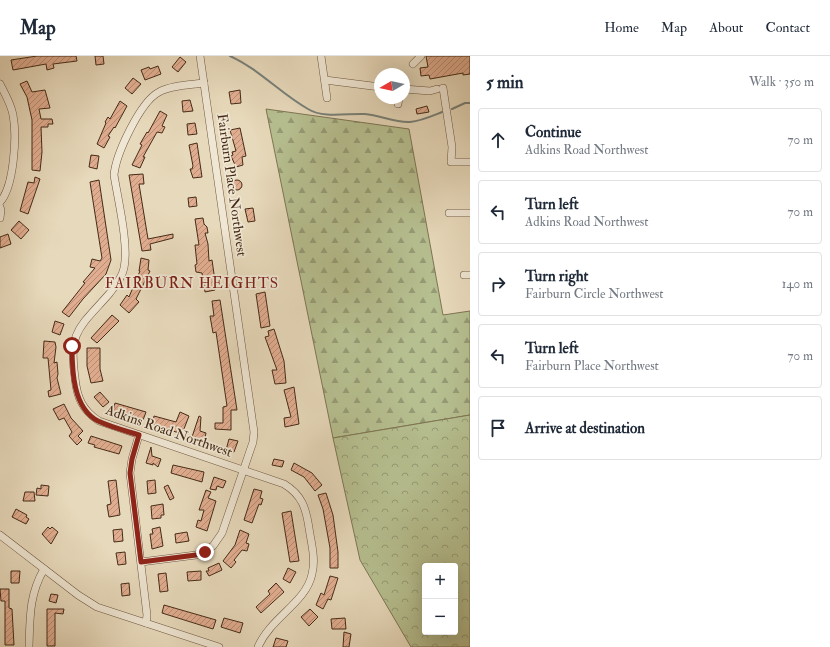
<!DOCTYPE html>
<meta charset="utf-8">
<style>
:root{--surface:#fff;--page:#f6f6f7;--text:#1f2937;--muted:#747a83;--line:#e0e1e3}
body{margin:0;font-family:"IM FELL Double Pica",serif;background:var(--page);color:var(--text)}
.controls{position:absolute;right:12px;bottom:12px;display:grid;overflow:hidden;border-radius:4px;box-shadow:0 4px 16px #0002}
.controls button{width:36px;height:36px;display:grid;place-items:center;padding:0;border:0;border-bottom:1px solid var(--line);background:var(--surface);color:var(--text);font:20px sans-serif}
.compass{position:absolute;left:374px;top:12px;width:36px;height:36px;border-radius:50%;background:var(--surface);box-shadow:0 4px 16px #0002;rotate:261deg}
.stop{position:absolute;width:12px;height:12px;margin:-9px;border:3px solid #8f2418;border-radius:50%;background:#fff}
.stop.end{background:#8f2418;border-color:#fff;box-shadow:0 1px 4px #0008}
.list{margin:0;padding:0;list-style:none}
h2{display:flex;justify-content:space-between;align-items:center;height:52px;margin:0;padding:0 16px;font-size:17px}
h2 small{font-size:13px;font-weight:400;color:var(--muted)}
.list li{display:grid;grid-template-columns:26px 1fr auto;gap:12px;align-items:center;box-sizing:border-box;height:64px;margin:0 8px 8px;padding:0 8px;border:1px solid var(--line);border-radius:4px}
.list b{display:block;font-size:15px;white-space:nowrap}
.list p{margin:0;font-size:13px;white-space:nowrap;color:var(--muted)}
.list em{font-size:13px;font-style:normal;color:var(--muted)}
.icon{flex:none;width:22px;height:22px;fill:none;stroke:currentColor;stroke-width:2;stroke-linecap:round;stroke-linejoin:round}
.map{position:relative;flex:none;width:470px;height:591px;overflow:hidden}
header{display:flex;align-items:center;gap:24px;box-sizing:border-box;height:56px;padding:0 20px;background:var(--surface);border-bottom:1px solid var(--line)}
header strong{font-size:19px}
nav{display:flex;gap:22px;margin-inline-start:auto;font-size:14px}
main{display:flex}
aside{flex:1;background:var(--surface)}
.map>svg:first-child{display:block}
</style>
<header>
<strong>Map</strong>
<nav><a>Home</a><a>Map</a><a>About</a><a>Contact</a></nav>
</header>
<main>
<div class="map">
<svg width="470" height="591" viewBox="0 0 470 591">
<defs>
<pattern id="forest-firs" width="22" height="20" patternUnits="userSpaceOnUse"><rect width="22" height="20" fill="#b6bf90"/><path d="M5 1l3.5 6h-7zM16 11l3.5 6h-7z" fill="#969b75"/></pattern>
<pattern id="park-crowns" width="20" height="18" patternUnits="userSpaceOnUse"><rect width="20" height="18" fill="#b6bf90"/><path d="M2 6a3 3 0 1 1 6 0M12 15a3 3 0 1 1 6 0" fill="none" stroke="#969b75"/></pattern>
<pattern id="building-hatch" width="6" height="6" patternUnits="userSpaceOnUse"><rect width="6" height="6" fill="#e1ad90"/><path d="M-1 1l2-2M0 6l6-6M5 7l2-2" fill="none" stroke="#b88d75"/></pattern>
</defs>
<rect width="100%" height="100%" fill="#e7d9bb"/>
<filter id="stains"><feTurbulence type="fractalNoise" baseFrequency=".005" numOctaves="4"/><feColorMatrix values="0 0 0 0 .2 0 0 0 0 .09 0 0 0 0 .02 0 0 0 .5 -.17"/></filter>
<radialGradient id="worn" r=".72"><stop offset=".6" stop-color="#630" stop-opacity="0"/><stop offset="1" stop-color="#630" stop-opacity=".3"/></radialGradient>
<path fill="url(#forest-firs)" stroke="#7e7554" d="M266,53L409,73L443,259L470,255V359L333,382Z"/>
<path fill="url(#park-crowns)" stroke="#7e7554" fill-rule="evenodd" d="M470,359V591H411L360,504L333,382ZM425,510H455V576H425Z"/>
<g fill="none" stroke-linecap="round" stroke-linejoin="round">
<g stroke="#788079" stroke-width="2">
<path d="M230,0C259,13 281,38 308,53C324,63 348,57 365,58C380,59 395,67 410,66C421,65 432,60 442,56"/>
<path d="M452,53L465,47H470"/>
</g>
</g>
<g fill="url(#building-hatch)" stroke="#452b17">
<path d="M37,0H76L77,5L53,8L54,12L47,14L46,8L13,14L11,4Z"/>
<path d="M95,0H103L104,8L96,9Z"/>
<path d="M426,0H470V18L463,19V17L430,23L429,19L421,20L420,12L428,11Z"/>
<path d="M180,1L186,6L178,16L172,11Z"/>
<path d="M158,10L161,18L145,24L141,14L149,11L150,13Z"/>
<path d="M133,22L141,28L132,38L125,32Z"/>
<path d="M27,25L32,36L45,34L50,52L39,53L41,63H52L53,68H48V71H41L42,96L40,115L32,114V64L27,41L20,28Z"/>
<path d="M240,34L241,47L231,48L229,36Z"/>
<path d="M190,44L193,55L183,56L182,45Z"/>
<path d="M120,45L127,50L115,72L114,71L108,80L110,81L104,92L97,88L106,67L105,66L108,61L110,63Z"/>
<path d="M427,50L429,56L417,58L416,53Z"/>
<path d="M160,55L167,59L162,70L165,71L162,77L157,76L143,101H145L140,112L132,109L142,89L140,88L147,76L148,77Z"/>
<path d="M195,67L197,78L188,79L187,68Z"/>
<path d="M240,72L246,100L242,101L243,109L236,111L231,100L233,99L232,96L236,95L230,74Z"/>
<path d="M197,87L202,121L193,122L190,113H192L193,110L189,89Z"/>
<path d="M91,99L99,100L97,113L89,111Z"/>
<path d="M143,118L144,128H139L148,183L173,178V182L150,188L151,194L142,195L129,119Z"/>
<path d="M35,121L40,123L28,158L20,155L28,126L34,127Z"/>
<path d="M99,124L111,204L106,218L83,243L69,261L62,256L85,227L83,226L95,212L90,211L92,203L100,205L102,202L90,126Z"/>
<circle cx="237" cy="129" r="5"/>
<path d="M196,141L197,150L189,151L188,142Z"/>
<path d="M253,152L255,165L248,166L245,153Z"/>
<path d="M203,162L204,168L207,171L208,177H205L208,188L209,205L212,204L215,225V234L205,236L202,217L196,216L195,209L197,208L195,189H199L195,163Z"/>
<path d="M19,165L29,174L21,183L11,174Z"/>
<path d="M8,178L11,188L0,192V181Z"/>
<path d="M141,202L149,204L148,214L150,215L136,243L139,246L129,257L120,249L127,239L129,241L140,215H139Z"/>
<path d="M265,236L270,270L261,272L256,238Z"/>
<path d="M220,244L237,354H231V374L215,373V367H223V351L227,350L216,276L213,277L210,260H214L212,245Z"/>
<path d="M112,259L119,265L97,287L91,282Z"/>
<path d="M55,265L64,268L60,279L52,276Z"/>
<path d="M274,273L284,305L286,327L275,328L272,314H277L265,281L269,280L268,275Z"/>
<path d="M44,285L55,286L56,291L54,307L57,306L58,318L57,322L61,338L49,341L48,335L51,334L48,302H43Z"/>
<path d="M87,292H100V313L103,325L91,327L87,310Z"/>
<path d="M294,331L299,368L285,371L284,362L291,361L284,334Z"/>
<path d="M100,336L109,346L103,351L94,341Z"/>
<path d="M115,347L146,356L143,364L113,355Z"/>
<path d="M64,348L71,362L83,375L78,380L82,384L77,389L69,380L72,376L64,362L59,364L53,353Z"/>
<path d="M180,356L189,360L182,378L152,368L154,360L176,366Z"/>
<path d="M199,360L201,361L200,375L206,377L204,385L192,381Z"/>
<path d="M91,380L122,390L119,398L94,391L95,389L88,387Z"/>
<path d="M229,383L238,385L234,396L226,394Z"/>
<path d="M151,391L152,400L161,403L158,411L153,407V409L146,407Z"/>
<path d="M274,403L284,405L282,411L272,409Z"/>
<path d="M294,407L312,417L322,429L315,435L304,421L291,414Z"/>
<path d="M173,409L204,416L202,426L171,417Z"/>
<path d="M214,421L226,425L223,432L217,430L216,434L210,433Z"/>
<path d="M116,424L120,459L109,461L107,449L111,448L108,425Z"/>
<path d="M155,424L156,437L148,438L147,425Z"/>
<path d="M41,429L49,430L48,440L36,439L37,432L41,433Z"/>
<path d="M168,429L174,442L170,444L164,431Z"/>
<path d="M254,433L262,435L260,442L263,443L261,449L259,448L252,467L244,464Z"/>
<path d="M206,434L211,436L208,442L216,445L207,475L196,471L198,464L201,465L204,454H199Z"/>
<path d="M25,436H34L35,445H23Z"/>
<path d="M326,437L333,459L338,496V512H330V492L323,453L318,439Z"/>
<path d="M163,448L164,459H161V462L152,463L151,450Z"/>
<path d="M16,453L27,459L26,461L29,463L26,468L12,461Z"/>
<path d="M291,455L299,505L290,506L282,457Z"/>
<path d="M48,471L50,473L52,471L58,476L51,488L42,478Z"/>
<path d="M160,471L163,490L152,493L150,478H153L152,473Z"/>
<path d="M122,473L123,485L114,486L113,474Z"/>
<path d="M240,474L249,478L246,487L249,488L247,495L242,494L234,504L236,506L231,512L223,505L235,489Z"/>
<path d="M187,476L189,485L176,487L175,478Z"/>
<path d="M125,496L126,508L118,509L116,497Z"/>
<path d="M219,507L222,514L209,520L206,515H209L208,512Z"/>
<path d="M288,512L296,516L290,527L283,523Z"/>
<path d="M11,515H20L19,527H11Z"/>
<path d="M201,515V524L188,525L187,516Z"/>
<path d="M166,517L168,535L160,536L158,518Z"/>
<path d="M330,520L338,522L331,544L328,543L323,553L316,549L321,537L324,539Z"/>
<path d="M129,527L130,539L122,540L121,528Z"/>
<path d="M276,527L284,536L261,557L256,551L270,538L268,535Z"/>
<path d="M0,533H9V552L12,553L14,589H5V545H1Z"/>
<path d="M51,538L58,539L56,547L49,545Z"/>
<path d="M164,549L216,564L213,573L162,557Z"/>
<path d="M47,553H64L63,558L55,557V590H47Z"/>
<path d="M310,553L318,561L309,570L301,561Z"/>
<path d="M224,562L243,567L240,577L221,571Z"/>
<path d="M345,562L346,573H332L331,563Z"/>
<path d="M344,576L351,578L349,591H343Z"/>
<path d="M276,582L288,585L286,591H273Z"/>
</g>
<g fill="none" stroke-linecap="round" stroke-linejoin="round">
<g stroke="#6e5640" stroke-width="8">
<g id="minor">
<path d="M321,0L327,42"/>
<path d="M413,8L421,0"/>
<path d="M325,24L380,31"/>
<path d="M204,27C190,29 171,29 159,36C140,46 116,98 114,119C118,144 129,189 124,212C122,222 115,230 109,238C80,271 68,275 75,322C77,341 82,354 99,365L284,428C302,439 306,452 309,472C311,486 316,503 312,518C306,547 271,561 258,591"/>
<path d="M0,28C5,38 11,48 13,59C17,80 14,131 0,146"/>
<path d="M443,32L452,91L451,106H470"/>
<path d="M404,33L430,35L437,33"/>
<path d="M398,48L399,42"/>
<path d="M0,151L1,154L0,162"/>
<path d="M449,157H470"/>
<path d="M464,219H470"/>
<path d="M139,379L132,403L130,417L147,559L146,567"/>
<path d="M0,479L78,539L97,551L219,591"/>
<path d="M141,506L196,499L213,490L222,477L253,386L254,376L200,0"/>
<path d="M29,591C30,562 29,539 44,513"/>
</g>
</g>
<use href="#minor" stroke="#efe6d3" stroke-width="7"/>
</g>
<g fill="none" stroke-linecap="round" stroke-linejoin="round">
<path stroke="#8f2418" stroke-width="5" d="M72,290C72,315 73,352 98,365C111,371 126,375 139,379L132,403L130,417L141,506L196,499L205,496"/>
</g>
<g text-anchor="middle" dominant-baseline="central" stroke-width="3.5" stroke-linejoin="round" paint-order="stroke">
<g font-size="14" fill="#452b17" stroke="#efe6d3">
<text transform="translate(232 129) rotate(82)">Fairburn Place Northwest</text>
<text transform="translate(169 375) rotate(19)">Adkins Road Northwest</text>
</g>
<g font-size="15" letter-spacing="1" fill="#7a1f14" stroke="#efe6d3">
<text x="192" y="227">FAIRBURN HEIGHTS</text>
</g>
</g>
<rect width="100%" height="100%" filter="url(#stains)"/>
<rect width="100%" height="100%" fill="url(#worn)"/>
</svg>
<div class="controls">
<button>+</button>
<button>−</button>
</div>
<svg class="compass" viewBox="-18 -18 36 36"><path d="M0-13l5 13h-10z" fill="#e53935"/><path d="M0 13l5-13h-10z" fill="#747a83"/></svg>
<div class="stop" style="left:72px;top:290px"></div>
<div class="stop end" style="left:205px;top:496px"></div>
</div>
<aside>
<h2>5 min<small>Walk · 350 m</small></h2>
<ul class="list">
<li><svg class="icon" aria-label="ahead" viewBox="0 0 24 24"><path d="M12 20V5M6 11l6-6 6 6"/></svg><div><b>Continue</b><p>Adkins Road Northwest</p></div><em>70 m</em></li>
<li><svg class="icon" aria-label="left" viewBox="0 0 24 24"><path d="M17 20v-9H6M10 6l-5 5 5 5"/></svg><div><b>Turn left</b><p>Adkins Road Northwest</p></div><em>70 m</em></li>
<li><svg class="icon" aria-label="right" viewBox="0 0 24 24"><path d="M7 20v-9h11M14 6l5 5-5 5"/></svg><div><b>Turn right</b><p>Fairburn Circle Northwest</p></div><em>140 m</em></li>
<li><svg class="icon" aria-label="left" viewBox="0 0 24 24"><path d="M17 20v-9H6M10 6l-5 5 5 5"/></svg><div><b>Turn left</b><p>Fairburn Place Northwest</p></div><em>70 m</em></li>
<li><svg class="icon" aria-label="arrive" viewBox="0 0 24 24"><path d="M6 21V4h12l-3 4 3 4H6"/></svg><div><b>Arrive at destination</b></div></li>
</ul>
</aside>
</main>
